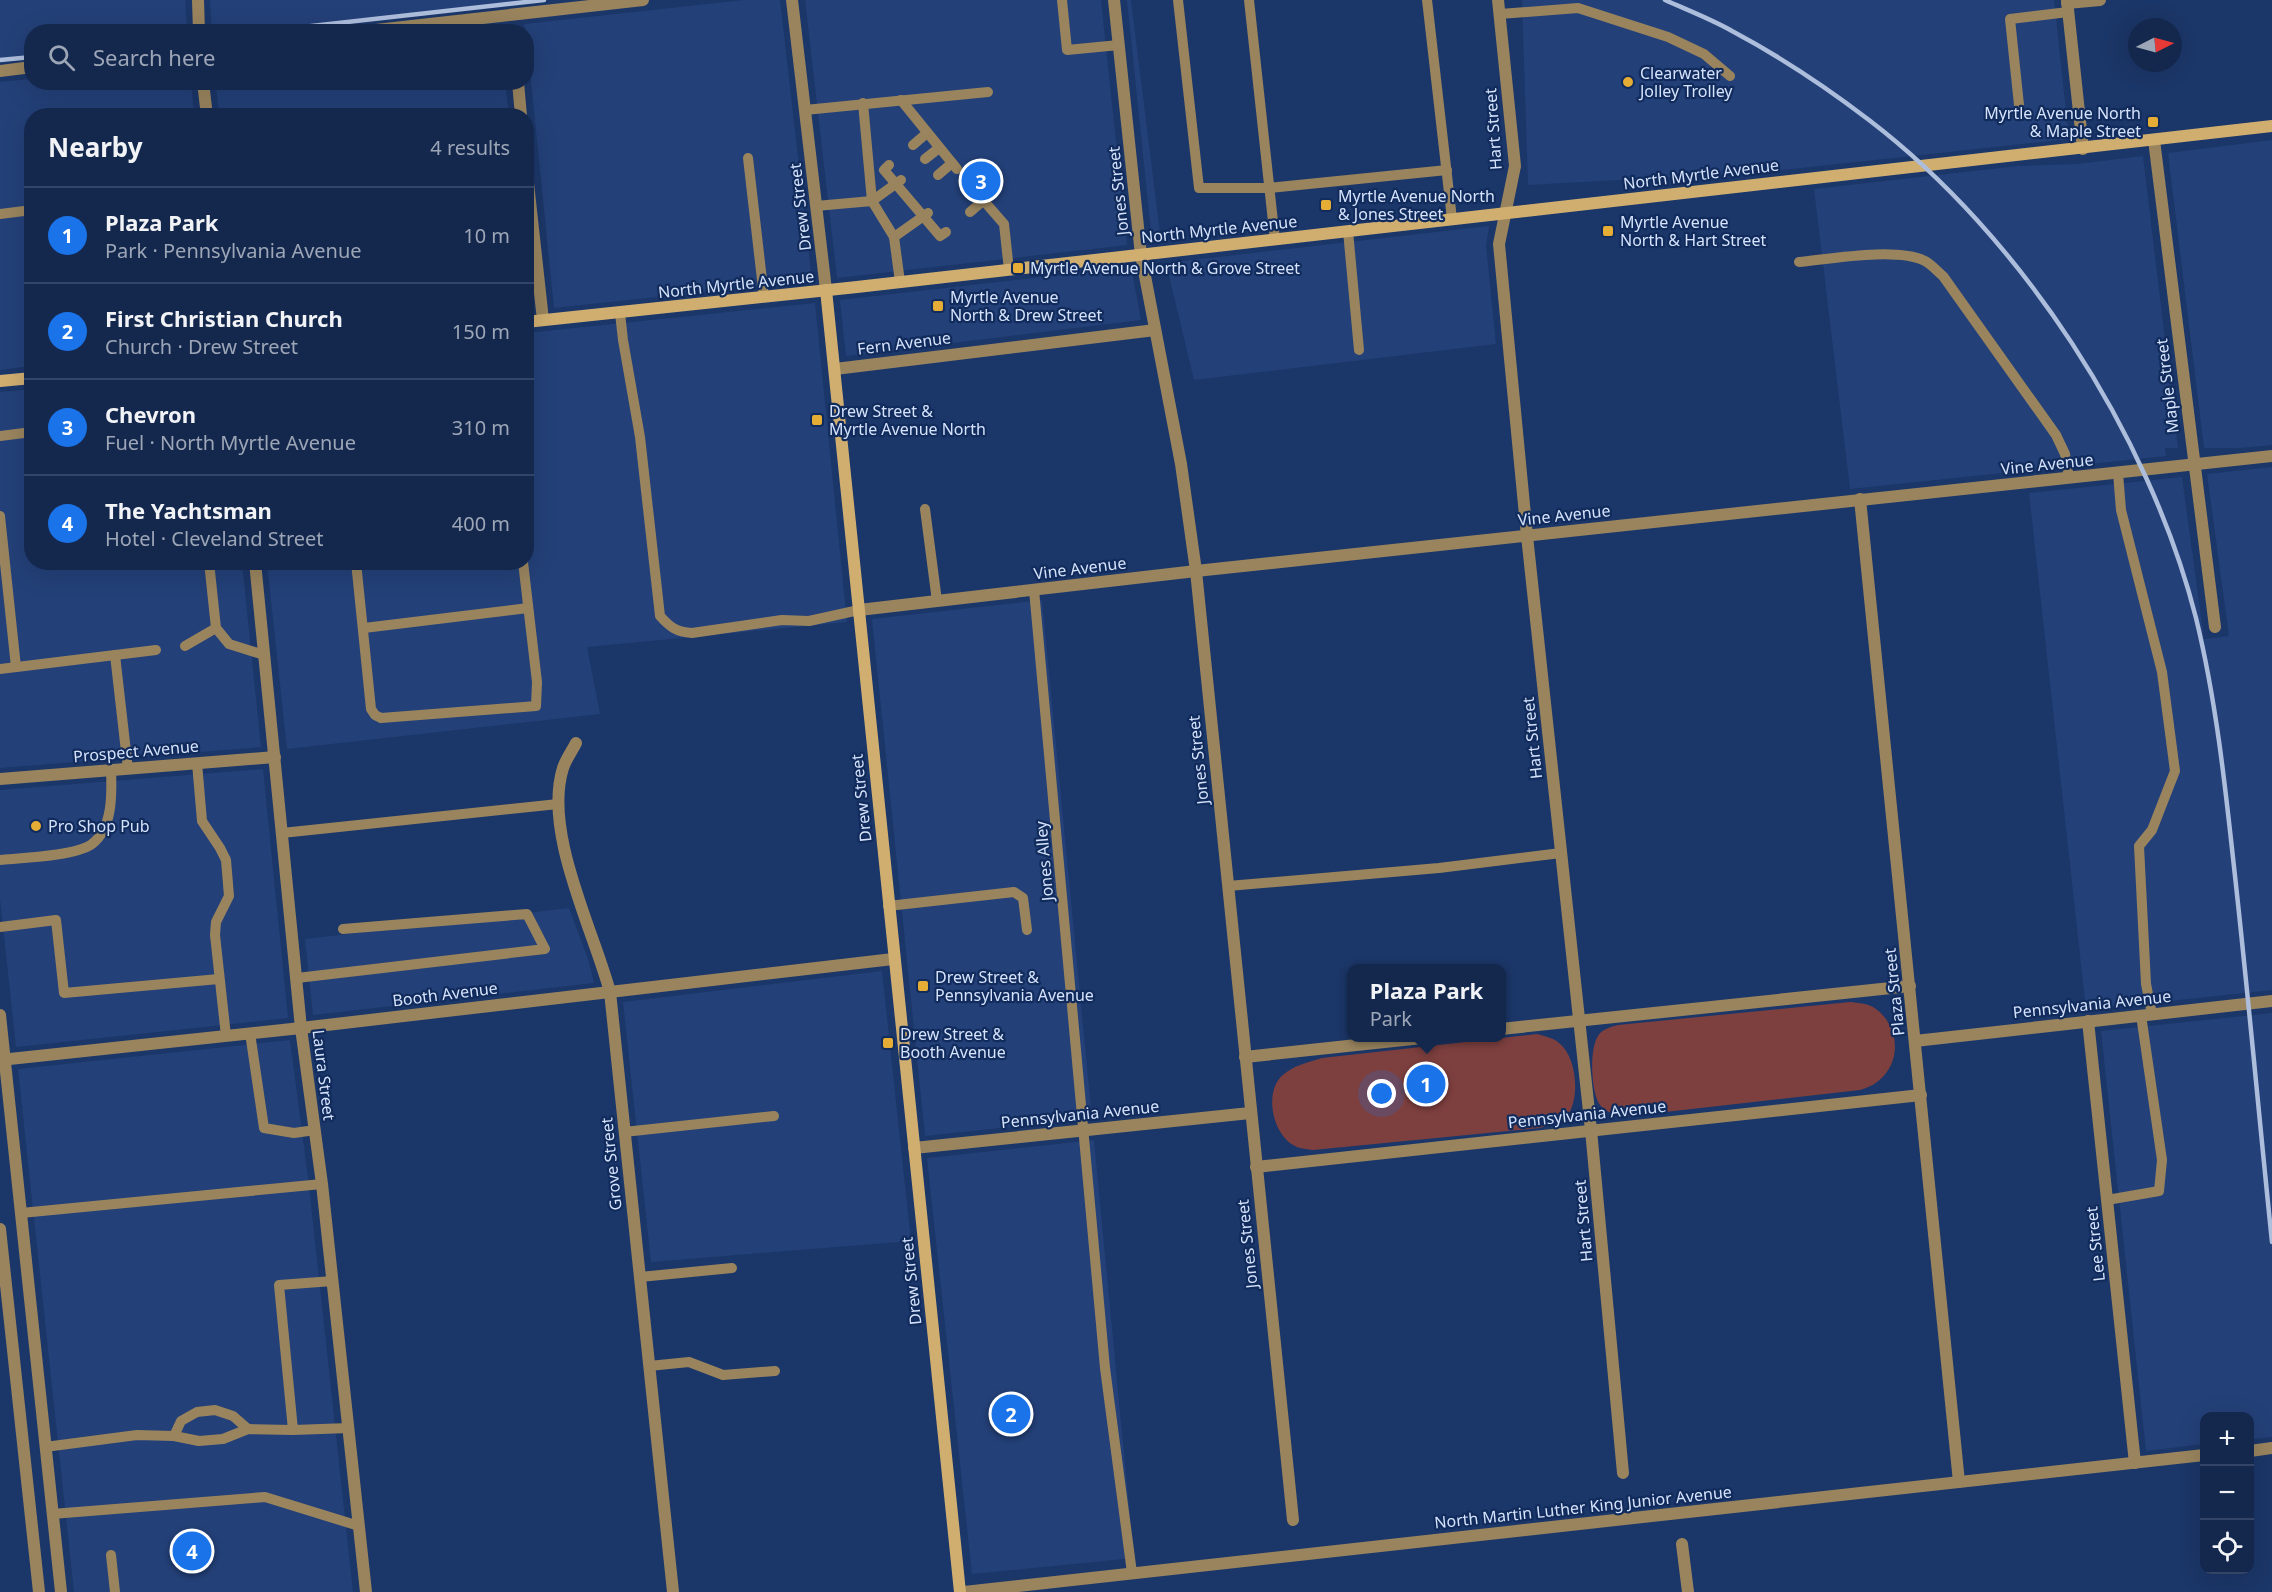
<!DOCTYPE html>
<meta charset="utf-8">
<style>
:root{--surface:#14284e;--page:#213458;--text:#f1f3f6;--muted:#9da6b6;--line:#346;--accent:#1a73e8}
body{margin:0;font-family:"Noto Sans",sans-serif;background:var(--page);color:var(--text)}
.controls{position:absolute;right:18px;bottom:18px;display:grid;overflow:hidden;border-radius:12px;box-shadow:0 6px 24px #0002}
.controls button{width:54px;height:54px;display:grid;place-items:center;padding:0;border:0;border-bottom:2px solid var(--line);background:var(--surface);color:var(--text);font:30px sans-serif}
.compass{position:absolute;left:2128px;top:18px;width:54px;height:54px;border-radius:50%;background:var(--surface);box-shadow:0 6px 24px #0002;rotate:84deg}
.you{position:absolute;left:1382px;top:1094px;width:21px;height:21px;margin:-15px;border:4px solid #fff;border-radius:50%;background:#1a73e8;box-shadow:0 0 0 9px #1a73e833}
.badge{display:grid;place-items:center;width:39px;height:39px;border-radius:50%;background:var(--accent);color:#fff;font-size:20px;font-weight:700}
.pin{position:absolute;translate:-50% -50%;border:3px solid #fff;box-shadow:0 2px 6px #0006}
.popup{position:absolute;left:1347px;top:964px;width:159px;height:78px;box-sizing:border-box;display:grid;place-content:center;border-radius:12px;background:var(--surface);filter:drop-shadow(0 2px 4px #0005);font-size:20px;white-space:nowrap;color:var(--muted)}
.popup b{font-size:22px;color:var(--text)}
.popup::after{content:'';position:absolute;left:50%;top:100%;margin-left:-12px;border:12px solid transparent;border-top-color:var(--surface)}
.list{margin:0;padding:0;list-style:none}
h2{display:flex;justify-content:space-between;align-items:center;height:78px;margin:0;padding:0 24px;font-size:26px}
h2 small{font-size:20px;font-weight:400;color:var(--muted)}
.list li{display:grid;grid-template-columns:39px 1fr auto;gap:18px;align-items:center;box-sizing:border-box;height:96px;padding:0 24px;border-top:2px solid var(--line)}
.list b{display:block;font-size:22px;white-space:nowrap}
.list p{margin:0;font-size:20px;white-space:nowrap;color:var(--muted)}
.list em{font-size:20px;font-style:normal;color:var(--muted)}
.icon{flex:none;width:33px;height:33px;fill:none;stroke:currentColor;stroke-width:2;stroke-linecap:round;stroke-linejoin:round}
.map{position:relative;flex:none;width:2272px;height:1592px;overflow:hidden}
.search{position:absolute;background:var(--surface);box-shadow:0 6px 24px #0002;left:24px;top:24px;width:510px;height:66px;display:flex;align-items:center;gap:15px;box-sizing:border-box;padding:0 21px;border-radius:24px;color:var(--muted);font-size:22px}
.panel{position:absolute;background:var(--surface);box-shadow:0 6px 24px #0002;left:24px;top:108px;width:510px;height:462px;border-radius:24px}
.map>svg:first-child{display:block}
</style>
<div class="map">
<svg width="2272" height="1592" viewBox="0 0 2272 1592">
<rect width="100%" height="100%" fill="#1b3668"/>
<g fill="#234078">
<path d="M0,0H185L187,31L32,32L31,56L0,60Z"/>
<path d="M210,0H541L257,32L212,31Z"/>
<path d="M744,0H780L812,280L554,308L526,32L524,24Z"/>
<path d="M805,0H1101L1127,245L837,278Z"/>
<path d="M1127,0H1131L1161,241L1152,242Z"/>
<path d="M1522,0H2054L2069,139L1763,172L1528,185Z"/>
<path d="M31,79L32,82L191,83L194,115L32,116L31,366L0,370V82Z"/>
<path d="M216,83H505L509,115H219Z"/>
<path d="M2272,140V445L2240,448H2204L2168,153Z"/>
<path d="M2143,156L2178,448H2165L2166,456L1850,489L1814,189L2018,166L2077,164Z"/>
<path d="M1489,226L1486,246L1496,344L1194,380L1166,263Z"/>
<path d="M1131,267L1141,320L846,356L840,300Z"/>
<path d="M815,303L847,622L587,647L600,714L287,749L267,563L526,562L527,333Z"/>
<path d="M31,389L32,562L242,563L261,747L0,768V392Z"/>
<path d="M2272,467V990L2086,1010L2029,493L2182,477L2204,639L2229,636L2207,474Z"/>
<path d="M1042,600L1092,1118L925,1136L872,619Z"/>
<path d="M263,769L288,1018L16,1047L0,899V790Z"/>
<path d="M569,908L588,959L594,983L313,1015L305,939Z"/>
<path d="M882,971L911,1241L651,1262L623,1002Z"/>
<path d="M2272,1013V1437L2250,1439V1416H2204V1444L2146,1451L2101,1031Z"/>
<path d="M290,1040L309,1186L353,1592H74L18,1069Z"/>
<path d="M1094,1140L1134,1558L972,1574L927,1158Z"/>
</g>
<g fill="#7e403f">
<path d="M1850,1002C1858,1003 1866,1003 1873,1007C1900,1024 1903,1063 1877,1082C1872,1086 1866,1088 1860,1090L1621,1117C1613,1114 1606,1112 1600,1105C1591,1093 1589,1049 1598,1036C1602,1029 1611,1027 1618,1025Z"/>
<path d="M1537,1034C1544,1036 1554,1038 1559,1043C1576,1056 1580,1095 1569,1113C1563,1122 1550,1125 1540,1128L1313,1150C1308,1149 1300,1149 1295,1146C1272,1135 1263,1090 1284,1074C1295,1065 1309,1062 1322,1058Z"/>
</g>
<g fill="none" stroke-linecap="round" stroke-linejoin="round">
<g stroke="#99845e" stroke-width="10">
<path d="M1062,0L1067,50L1119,45"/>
<path d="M1178,0L1199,188H1269L1447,170"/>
<path d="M1249,0L1275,240"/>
<path d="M1427,0L1452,219"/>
<path d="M1500,14L1578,8L1668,37L1704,54L1730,76"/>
<path d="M901,100L957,169"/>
<path d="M863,103L872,201L901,180"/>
<path d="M2019,105L2010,19L2068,12"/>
<path d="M805,110L988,92"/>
<path d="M913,145L927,133"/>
<path d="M748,158L764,297"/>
<path d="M925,159L939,148"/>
<path d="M889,165L884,170L940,236L946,232"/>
<path d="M938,175L952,163"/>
<path d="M977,193L1004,224L1009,270"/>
<path d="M816,206L872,201L894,237L900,282"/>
<path d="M970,212L984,200"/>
<path d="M0,214L32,210"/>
<path d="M1348,231L1359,350"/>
<path d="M894,237L928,213"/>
<path d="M1799,262C1830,259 1897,247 1925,261C1931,264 1937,271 1943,276L2056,435L2065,454L2069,478"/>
<path d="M620,313L623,340L640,437L660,616C670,627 676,632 692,633L782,620L809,621L859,610"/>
<path d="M0,436L32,432"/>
<path d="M2118,473L2121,510L2162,672L2175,771L2152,830L2139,846L2146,984L2152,1014"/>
<path d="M925,509L937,601"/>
<path d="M0,516L16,667"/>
<path d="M356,562L371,709L375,715L381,718L536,706L537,682L523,562"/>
<path d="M1034,590L1105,1368L1132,1573"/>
<path d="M216,628L229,644L264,655"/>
<path d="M364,628L528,608"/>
<path d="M185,646L216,628L209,562"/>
<path d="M115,655L128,769"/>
<path d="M0,669L156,650"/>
<path d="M197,763L202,821L220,848L226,860L229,896L216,922L215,935L226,1036"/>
<path d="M282,833L558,804"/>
<path d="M0,860C21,858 76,856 92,844C113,828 112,793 111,770"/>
<path d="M1228,886L1439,868L1561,853"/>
<path d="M888,906L1014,892L1023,898L1027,930"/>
<path d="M0,927L56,920L64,993L219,979"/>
<path d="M297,978L545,949L527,914L343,929"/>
<path d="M250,1033L264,1128L294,1133L315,1130"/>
<path d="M624,1132L774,1116"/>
<path d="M2107,1200L2159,1191L2162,1160L2141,1015"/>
<path d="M21,1213L322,1184"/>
<path d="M640,1277L732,1268"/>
<path d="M333,1281L279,1285L293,1430L349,1428"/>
<path d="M649,1366L689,1362L723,1375L775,1371"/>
<path d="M174,1436L181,1421L197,1412L215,1410L233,1416L248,1429"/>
<path d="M45,1447L137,1435L174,1436L199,1441L223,1439L248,1429L293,1430"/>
<path d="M52,1514L265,1497L359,1526"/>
<path d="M111,1555L115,1592"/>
</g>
<g stroke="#99845e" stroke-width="12">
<path d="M198,0L199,32"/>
<path d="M1114,0L1141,255L1181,464L1196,571L1293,1520"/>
<path d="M1498,0L1515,166L1499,244L1527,536L1591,1130L1623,1473"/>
<path d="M2067,0L2083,149"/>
<path d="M2067,3L2100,0"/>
<path d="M358,32L643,0"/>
<path d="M0,71L32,67"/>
<path d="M203,82L207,116"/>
<path d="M518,82L521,116"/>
<path d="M2154,140L2215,627"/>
<path d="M526,165L543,320"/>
<path d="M835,369L1155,330"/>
<path d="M1860,499L1959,1482"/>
<path d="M255,562L301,1028L322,1184L366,1592"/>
<path d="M859,610L1196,571L2272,456"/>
<path d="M576,743C572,751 566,759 563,768C543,832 593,929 610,992L673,1592"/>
<path d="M0,779L275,757"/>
<path d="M2088,1021L2135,1463"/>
<path d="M1501,1029L1910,986"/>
<path d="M1915,1041L2272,1001"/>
<path d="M1245,1057L1422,1038"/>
<path d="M0,1060L301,1028L893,959"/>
<path d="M914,1148L1250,1113"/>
<path d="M1256,1167L1921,1095"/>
<path d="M1682,1544L1688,1592"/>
</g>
<g stroke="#99845e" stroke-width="12">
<path d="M792,0L826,290"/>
<path d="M0,1015L61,1592"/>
<path d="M0,1229L39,1592"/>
<path d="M2250,1451L2272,1448"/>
<path d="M964,1592L2204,1455"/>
</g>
<g stroke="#d0ae70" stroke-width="12">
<path d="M826,290L960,1592"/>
<path d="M526,322L857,287L2272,126"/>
<path d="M0,381L32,378"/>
</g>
<g stroke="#adbddc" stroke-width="4.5">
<path d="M1665,0C1687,10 1711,19 1732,31C1779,56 1826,87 1869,120C2021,236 2149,433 2196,618C2216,700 2225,784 2234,867C2248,992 2259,1117 2272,1242"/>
<path d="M258,32L544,0"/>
<path d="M0,60L32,57"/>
</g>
</g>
<g fill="#e5ad35" stroke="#112b5c" stroke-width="2">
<circle cx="1628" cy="82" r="6"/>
<rect x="2147" y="116" width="12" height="12" rx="3"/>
<rect x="1320" y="199" width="12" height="12" rx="3"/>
<rect x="1602" y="225" width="12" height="12" rx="3"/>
<rect x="1012" y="262" width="12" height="12" rx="3"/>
<rect x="932" y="300" width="12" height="12" rx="3"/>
<rect x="811" y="414" width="12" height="12" rx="3"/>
<circle cx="36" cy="826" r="6"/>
<rect x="917" y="980" width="12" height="12" rx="3"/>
<rect x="882" y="1037" width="12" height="12" rx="3"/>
</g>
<g text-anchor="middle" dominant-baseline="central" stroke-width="4.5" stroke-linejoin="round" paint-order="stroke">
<g font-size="16" fill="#d5e3fc" stroke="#112b5c" text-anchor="start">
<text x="1640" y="73">Clearwater<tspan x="1640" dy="18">Jolley Trolley</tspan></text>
<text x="2141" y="113" text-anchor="end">Myrtle Avenue North<tspan x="2141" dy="18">&amp; Maple Street</tspan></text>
<text x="1338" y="196">Myrtle Avenue North<tspan x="1338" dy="18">&amp; Jones Street</tspan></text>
<text x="1620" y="222">Myrtle Avenue<tspan x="1620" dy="18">North &amp; Hart Street</tspan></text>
<text x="1030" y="268">Myrtle Avenue North &amp; Grove Street</text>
<text x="950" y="297">Myrtle Avenue<tspan x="950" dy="18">North &amp; Drew Street</tspan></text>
<text x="829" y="411">Drew Street &amp;<tspan x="829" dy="18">Myrtle Avenue North</tspan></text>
<text x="48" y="826">Pro Shop Pub</text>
<text x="935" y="977">Drew Street &amp;<tspan x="935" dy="18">Pennsylvania Avenue</tspan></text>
<text x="900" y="1034">Drew Street &amp;<tspan x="900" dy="18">Booth Avenue</tspan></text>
</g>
<g font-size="16" fill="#d5e3fc" stroke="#112b5c">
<text transform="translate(1493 129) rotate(-94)">Hart Street</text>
<text transform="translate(1701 174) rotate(-7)">North Myrtle Avenue</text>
<text transform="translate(1118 191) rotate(-96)">Jones Street</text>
<text transform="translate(800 207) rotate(-97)">Drew Street</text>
<text transform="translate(1219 229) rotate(-6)">North Myrtle Avenue</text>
<text transform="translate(736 284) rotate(-6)">North Myrtle Avenue</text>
<text transform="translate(904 343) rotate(-7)">Fern Avenue</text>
<text transform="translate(2167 386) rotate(-97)">Maple Street</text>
<text transform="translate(2047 464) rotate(-6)">Vine Avenue</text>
<text transform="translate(1564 515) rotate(-6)">Vine Avenue</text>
<text transform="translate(1080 568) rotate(-7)">Vine Avenue</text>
<text transform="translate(1532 738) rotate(-96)">Hart Street</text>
<text transform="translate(136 751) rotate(-5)">Prospect Avenue</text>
<text transform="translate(1198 760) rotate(-96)">Jones Street</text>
<text transform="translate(861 798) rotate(-96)">Drew Street</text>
<text transform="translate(1044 861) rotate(-95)">Jones Alley</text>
<text transform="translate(1894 992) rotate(-96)">Plaza Street</text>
<text transform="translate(445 994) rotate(-7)">Booth Avenue</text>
<text transform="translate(2092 1004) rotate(-6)">Pennsylvania Avenue</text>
<text transform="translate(324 1075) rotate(83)">Laura Street</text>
<text transform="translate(1080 1114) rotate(-6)">Pennsylvania Avenue</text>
<text transform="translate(1587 1114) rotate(-6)">Pennsylvania Avenue</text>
<text transform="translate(611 1164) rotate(-96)">Grove Street</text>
<text transform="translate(1583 1221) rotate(-95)">Hart Street</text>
<text transform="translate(1247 1244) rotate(-96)">Jones Street</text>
<text transform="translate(2095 1244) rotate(-96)">Lee Street</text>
<text transform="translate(911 1281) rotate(-96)">Drew Street</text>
<text transform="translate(1583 1507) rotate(-6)">North Martin Luther King Junior Avenue</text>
</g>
</g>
</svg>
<div class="controls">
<button>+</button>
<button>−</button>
<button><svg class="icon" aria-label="locate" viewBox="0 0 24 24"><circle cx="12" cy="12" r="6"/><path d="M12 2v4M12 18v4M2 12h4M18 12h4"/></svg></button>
</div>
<svg class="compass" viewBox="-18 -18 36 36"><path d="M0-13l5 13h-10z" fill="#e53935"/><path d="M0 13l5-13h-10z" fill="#9da6b6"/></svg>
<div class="you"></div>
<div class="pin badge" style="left:1426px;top:1084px">1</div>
<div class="popup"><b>Plaza Park</b>Park</div>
<div class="pin badge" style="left:1011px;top:1414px">2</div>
<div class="pin badge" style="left:981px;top:181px">3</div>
<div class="pin badge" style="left:192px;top:1551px">4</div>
<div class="search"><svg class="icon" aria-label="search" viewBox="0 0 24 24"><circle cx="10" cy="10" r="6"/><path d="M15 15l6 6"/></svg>Search here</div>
<section class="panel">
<h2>Nearby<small>4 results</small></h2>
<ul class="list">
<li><span class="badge">1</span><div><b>Plaza Park</b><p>Park · Pennsylvania Avenue</p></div><em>10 m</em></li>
<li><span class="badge">2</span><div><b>First Christian Church</b><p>Church · Drew Street</p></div><em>150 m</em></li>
<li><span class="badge">3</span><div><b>Chevron</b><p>Fuel · North Myrtle Avenue</p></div><em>310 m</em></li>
<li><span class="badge">4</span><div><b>The Yachtsman</b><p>Hotel · Cleveland Street</p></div><em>400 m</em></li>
</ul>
</section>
</div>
